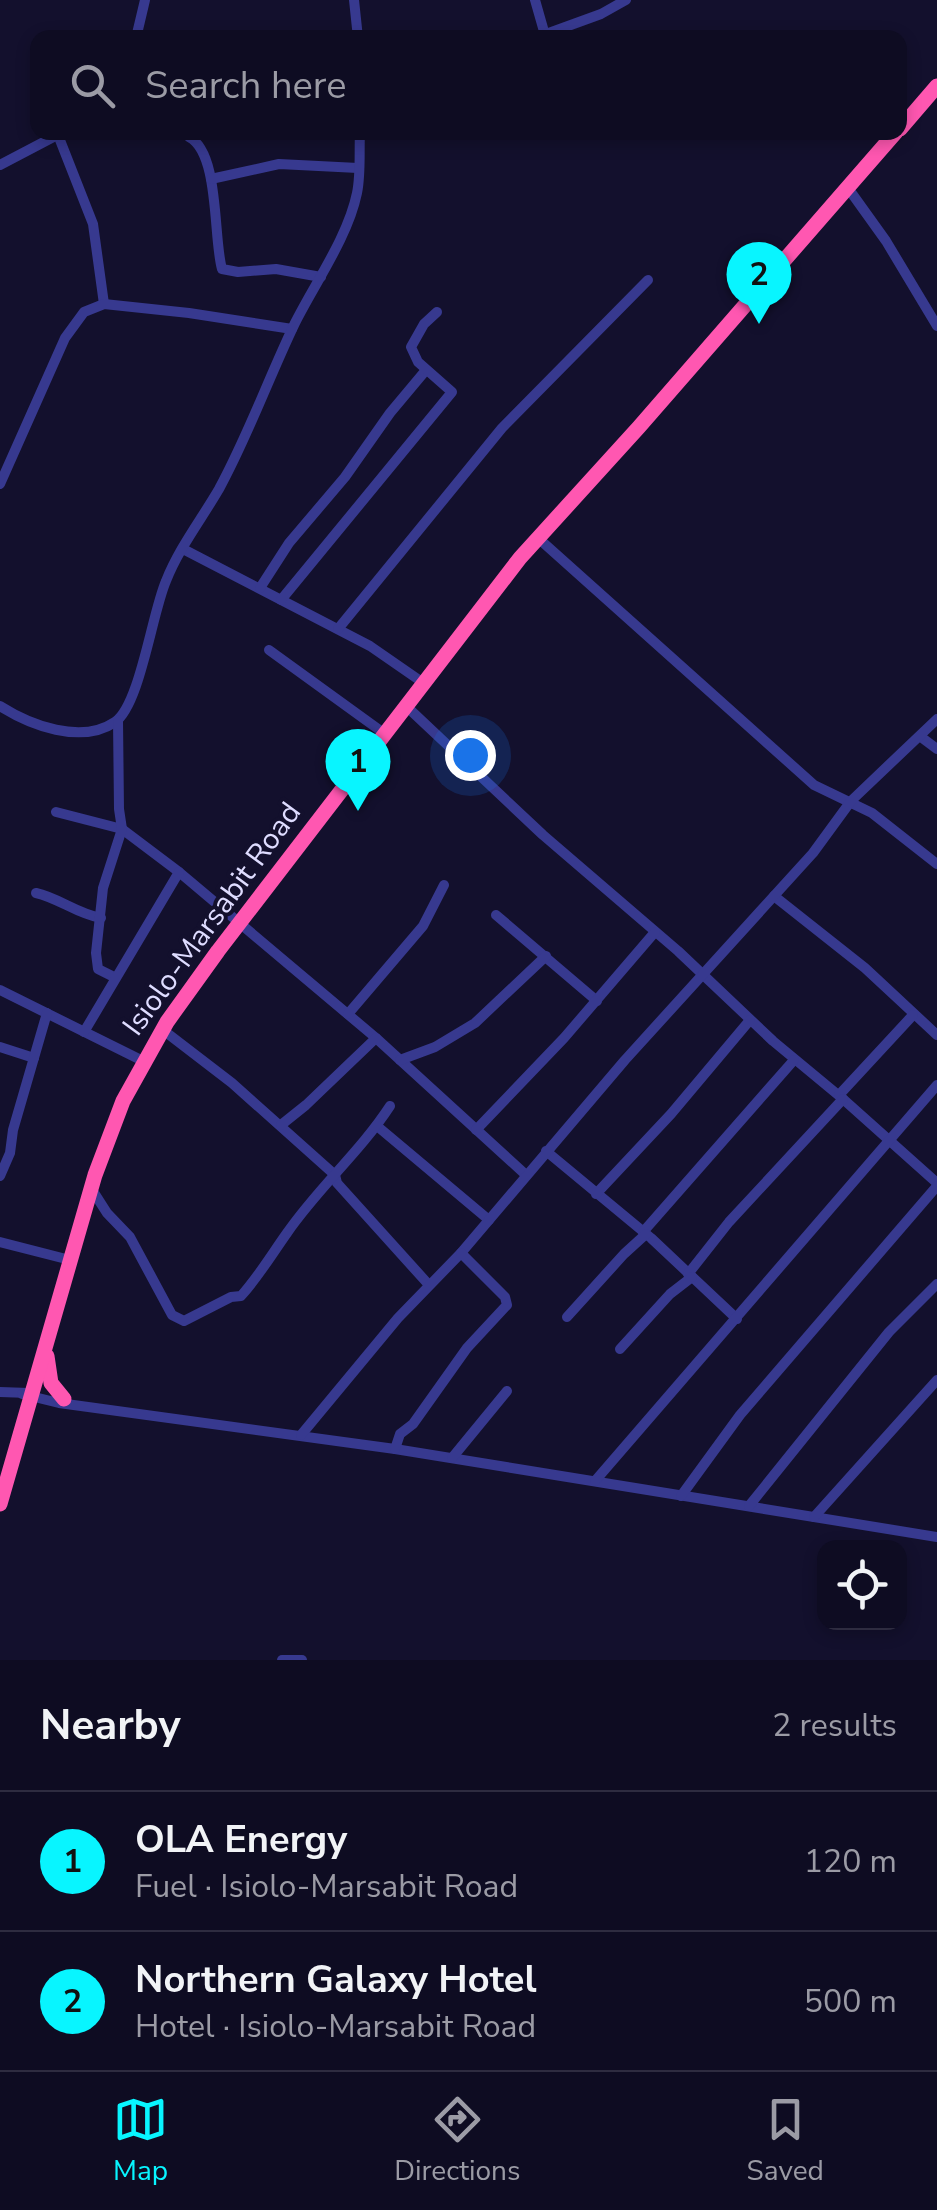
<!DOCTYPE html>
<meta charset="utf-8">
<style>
:root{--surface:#0e0c22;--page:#17152a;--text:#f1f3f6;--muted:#9b9ba5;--line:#2e2c40;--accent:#08f5ff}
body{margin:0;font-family:"Nunito Sans",sans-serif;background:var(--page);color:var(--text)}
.controls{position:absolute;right:30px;bottom:30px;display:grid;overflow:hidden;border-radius:20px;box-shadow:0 5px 15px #0003}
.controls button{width:90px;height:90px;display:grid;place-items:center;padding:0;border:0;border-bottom:2px solid var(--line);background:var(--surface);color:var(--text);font:50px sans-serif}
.you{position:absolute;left:470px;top:755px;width:35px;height:35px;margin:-25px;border:8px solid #fff;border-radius:50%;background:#1a73e8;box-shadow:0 0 0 15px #1a73e833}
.badge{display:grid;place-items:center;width:65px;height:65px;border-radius:50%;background:var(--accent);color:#111;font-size:32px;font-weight:700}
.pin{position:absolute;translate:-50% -82px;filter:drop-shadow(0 2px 5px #0008)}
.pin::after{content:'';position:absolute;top:52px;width:35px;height:30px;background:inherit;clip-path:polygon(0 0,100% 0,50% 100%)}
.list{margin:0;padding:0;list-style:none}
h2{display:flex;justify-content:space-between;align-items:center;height:130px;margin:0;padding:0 40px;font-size:42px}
h2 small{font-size:32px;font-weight:400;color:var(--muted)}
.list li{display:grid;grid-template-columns:65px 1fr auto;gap:30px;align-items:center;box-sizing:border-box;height:140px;padding:0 40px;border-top:2px solid var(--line)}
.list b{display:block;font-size:38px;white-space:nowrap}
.list p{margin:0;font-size:32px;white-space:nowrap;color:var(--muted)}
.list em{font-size:32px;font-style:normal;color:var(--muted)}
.icon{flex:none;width:55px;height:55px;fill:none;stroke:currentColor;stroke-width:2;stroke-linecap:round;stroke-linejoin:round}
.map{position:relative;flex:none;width:937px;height:1660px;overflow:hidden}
.search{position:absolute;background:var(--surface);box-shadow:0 5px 15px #0003;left:30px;right:30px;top:30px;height:110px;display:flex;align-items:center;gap:25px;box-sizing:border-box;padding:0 35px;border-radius:20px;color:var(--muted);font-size:38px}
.sheet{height:410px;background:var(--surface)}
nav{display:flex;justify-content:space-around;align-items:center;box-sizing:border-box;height:140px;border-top:2px solid var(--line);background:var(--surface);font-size:28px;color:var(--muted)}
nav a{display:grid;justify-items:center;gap:5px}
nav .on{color:var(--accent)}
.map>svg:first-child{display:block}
</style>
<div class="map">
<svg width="937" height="1660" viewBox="0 0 937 1660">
<rect width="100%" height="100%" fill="#13102d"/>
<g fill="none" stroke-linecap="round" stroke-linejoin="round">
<g stroke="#37398f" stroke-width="10">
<path d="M354,0L358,38"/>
<path d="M535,0L545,35"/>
<path d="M136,38L145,0"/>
<path d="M535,38L601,14L626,0"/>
<path d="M58,135L93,224L104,304"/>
<path d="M189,137C220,153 213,238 222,269L238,272L276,269L321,277"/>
<path d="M0,165L61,133"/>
<path d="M211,179L279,164L358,168"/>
<path d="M848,188L886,241L937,326"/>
<path d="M0,484L65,338L84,312L104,304L189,313L292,329"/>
<path d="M538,538L814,785L872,813L937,864"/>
<path d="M183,549L370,646L422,682"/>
<path d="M260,588L289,543L345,477L390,413L426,370"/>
<path d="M281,600L452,392L418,362L411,347L424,324L437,312"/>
<path d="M338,629L502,428L648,280"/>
<path d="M269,650L385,734"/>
<path d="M405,705L543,835L678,951L773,1041L843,1099L937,1183"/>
<path d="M0,706C30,725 81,745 115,722C140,705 152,613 166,581C179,548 201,520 219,489C248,436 269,377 295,323C315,283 348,237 357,193C361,174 359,152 360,132"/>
<path d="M921,737L937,749"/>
<path d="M56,812L122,829L179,872L376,1038L526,1175"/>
<path d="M36,893C59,898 77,914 101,918"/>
<path d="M774,896L865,968L937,1035"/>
<path d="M496,915L597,1001"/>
<path d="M114,977L98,969L96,953L103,888L122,829L119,809L118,720"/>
<path d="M0,990L143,1061"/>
<path d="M348,1014L423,926L444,885"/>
<path d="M163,1030L232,1083L335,1175L337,1183L429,1285"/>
<path d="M84,1032L179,872"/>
<path d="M0,1047L34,1058"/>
<path d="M400,1060L435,1047L475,1023L546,956"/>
<path d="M839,1095L913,1015"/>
<path d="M281,1125L306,1105L376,1038"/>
<path d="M377,1126L489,1220"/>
<path d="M476,1130L564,1038L655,932"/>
<path d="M546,1151L651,1238L737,1319"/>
<path d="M0,1176L10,1153L13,1130L47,1013"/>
<path d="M91,1188L107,1213L130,1237L172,1315L184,1321L231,1297L241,1296C259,1276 272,1254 287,1233C318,1188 360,1152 390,1106"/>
<path d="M596,1194L671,1114L750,1020"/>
<path d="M643,1232L794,1060"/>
<path d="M0,1242L70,1260"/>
<path d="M688,1274L729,1222L843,1099"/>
<path d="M567,1317L624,1254L646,1234"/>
<path d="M620,1349L670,1294L692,1277"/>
<path d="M0,1392L29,1393"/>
<path d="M22,1394L59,1403L395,1449L937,1537"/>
<path d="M301,1435L398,1318L461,1253L625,1060L813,853L851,801L937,719"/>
<path d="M395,1449L400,1434L413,1424L467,1348L507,1305L505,1297L461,1253"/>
<path d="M452,1458L507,1391"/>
<path d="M595,1481L937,1085"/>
<path d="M681,1496L740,1415L937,1186"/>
<path d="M749,1506L889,1332L937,1284"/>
<path d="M814,1517L937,1380"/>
<path d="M282,1660H302"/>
</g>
<g stroke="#ff57b1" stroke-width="15">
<path d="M900,129L937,86"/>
<path d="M47,1356L51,1383L64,1399"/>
<path d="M0,1504L95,1175L123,1101L167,1022L218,951L520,558L639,427L896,132"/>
</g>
</g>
<g text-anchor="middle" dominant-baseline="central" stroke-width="8" stroke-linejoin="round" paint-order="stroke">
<g font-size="30" fill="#dedcff" stroke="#13102d">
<text transform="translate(212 919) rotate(-54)">Isiolo-Marsabit Road</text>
</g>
</g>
</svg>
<div class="controls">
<button><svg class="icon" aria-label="locate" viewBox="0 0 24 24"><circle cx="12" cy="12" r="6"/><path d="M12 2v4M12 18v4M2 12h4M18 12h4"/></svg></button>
</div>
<div class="you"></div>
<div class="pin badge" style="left:358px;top:811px">1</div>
<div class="pin badge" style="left:759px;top:324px">2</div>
<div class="search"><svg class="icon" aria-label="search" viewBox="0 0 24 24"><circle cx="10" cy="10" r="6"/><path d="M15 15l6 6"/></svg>Search here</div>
</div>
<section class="sheet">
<h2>Nearby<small>2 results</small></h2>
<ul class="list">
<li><span class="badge">1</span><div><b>OLA Energy</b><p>Fuel · Isiolo-Marsabit Road</p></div><em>120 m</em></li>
<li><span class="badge">2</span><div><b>Northern Galaxy Hotel</b><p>Hotel · Isiolo-Marsabit Road</p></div><em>500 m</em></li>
</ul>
</section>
<nav>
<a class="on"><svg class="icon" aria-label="map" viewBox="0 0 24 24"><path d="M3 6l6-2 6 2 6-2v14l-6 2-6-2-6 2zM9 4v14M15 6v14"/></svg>Map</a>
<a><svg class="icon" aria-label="directions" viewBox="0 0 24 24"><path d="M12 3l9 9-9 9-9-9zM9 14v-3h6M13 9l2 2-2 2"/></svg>Directions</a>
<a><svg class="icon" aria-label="saved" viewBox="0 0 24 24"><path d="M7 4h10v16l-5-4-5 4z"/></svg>Saved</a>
</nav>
